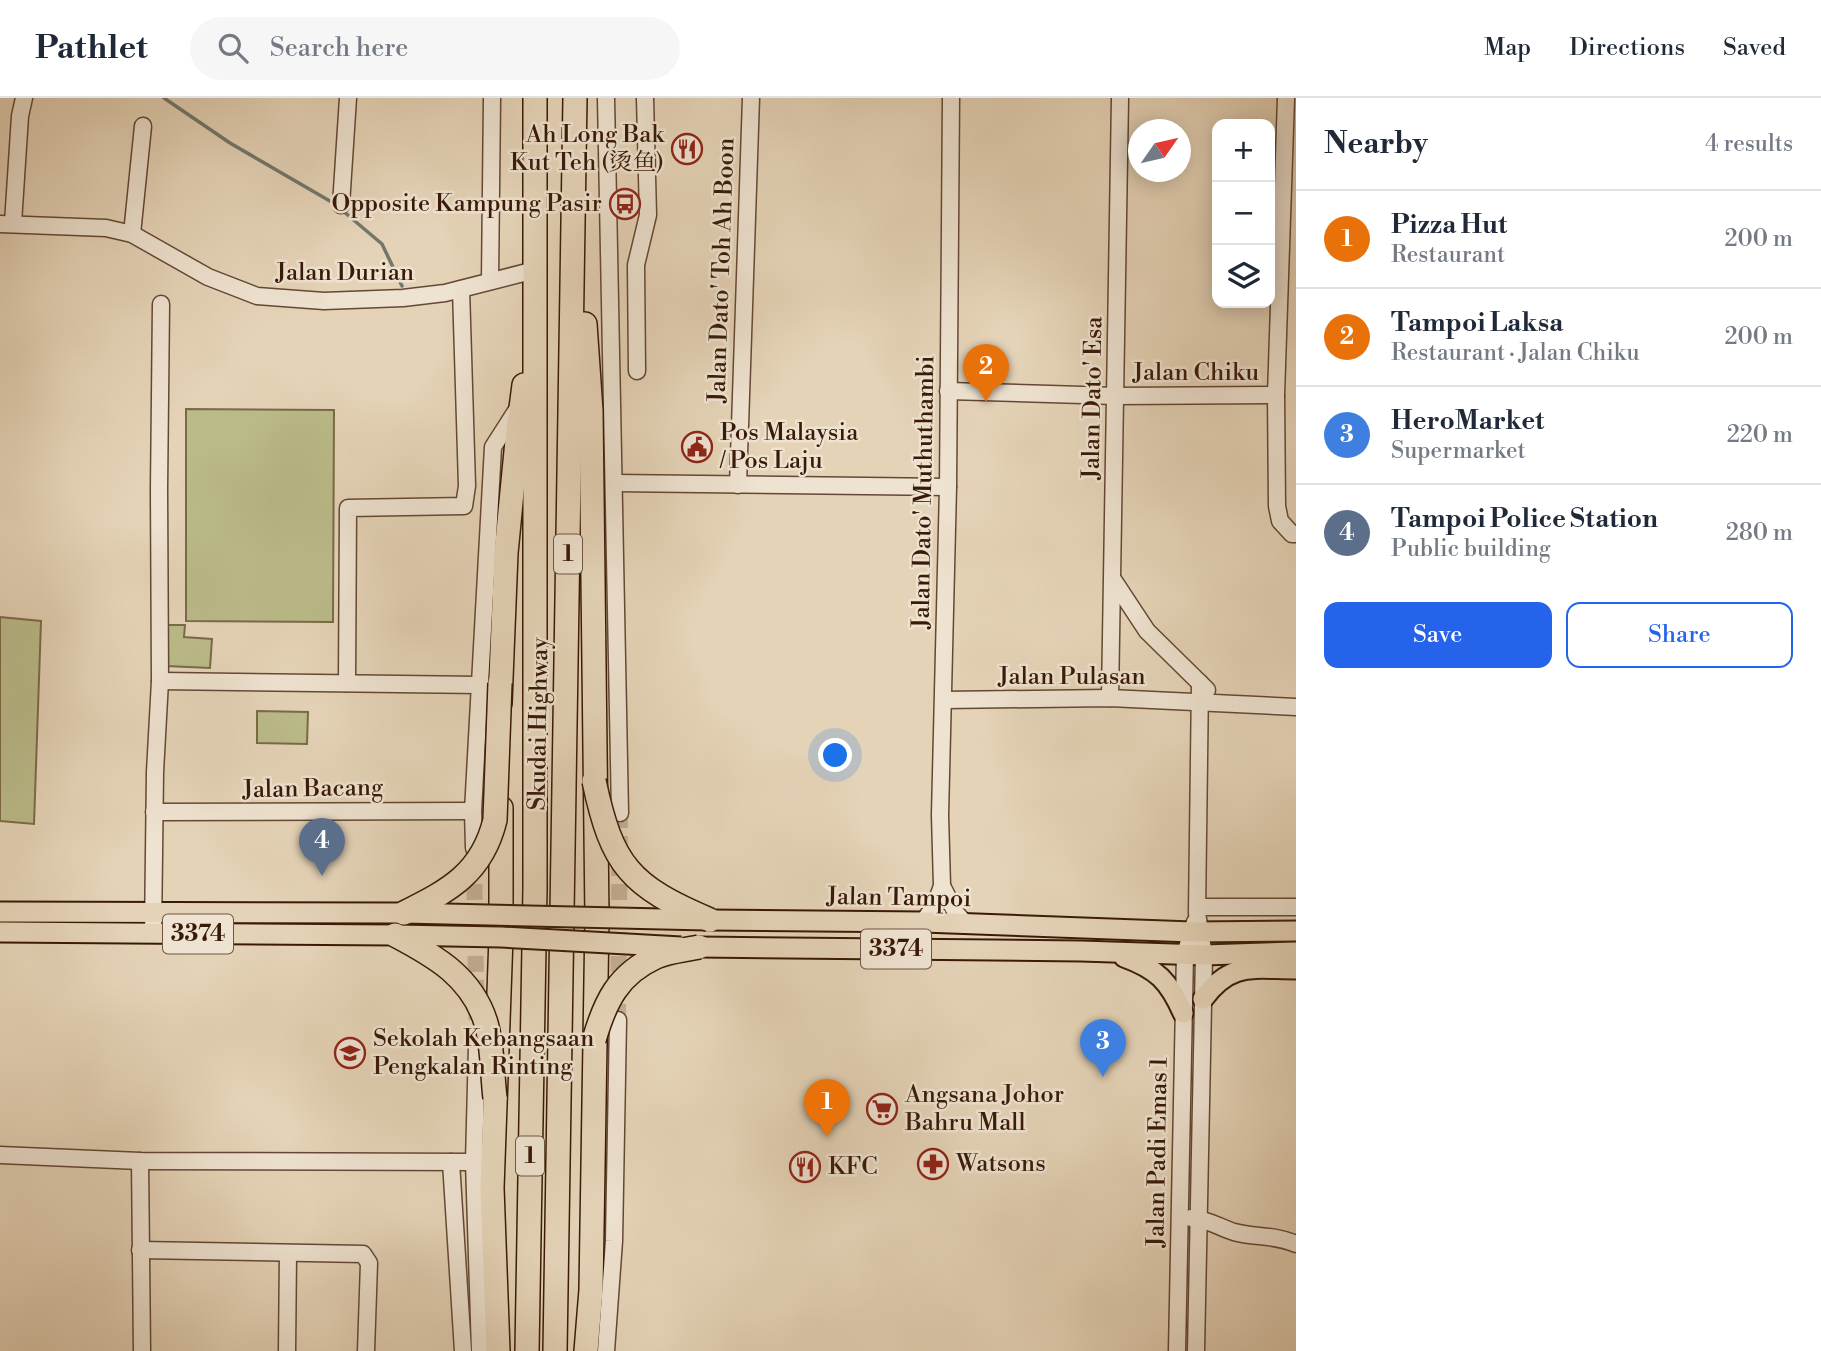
<!DOCTYPE html>
<meta charset="utf-8">
<style>
:root{--surface:#fff;--page:#f6f6f7;--text:#1f2937;--muted:#747a83;--line:#e0e1e3;--accent:#2563eb}
body{margin:0;font-family:"Libre Bodoni","Noto Serif SC",serif;background:var(--page);color:var(--text)}
.controls{position:absolute;right:21px;top:21px;display:grid;overflow:hidden;border-radius:14px;box-shadow:0 4px 18px #0003}
.controls button{width:63px;height:63px;display:grid;place-items:center;padding:0;border:0;border-bottom:2px solid var(--line);background:var(--surface);color:var(--text);font:35px sans-serif}
.compass{position:absolute;left:1128px;top:21px;width:63px;height:63px;border-radius:50%;background:var(--surface);box-shadow:0 4px 18px #0003;rotate:56deg}
.you{position:absolute;left:836px;top:658px;width:24px;height:24px;margin:-18px;border:5px solid #fff;border-radius:50%;background:#1a73e8;box-shadow:0 0 0 10px #1a73e833}
.badge{display:grid;place-items:center;width:46px;height:46px;border-radius:50%;background:var(--accent);color:#fff;font-size:23px;font-weight:700}
.pin{position:absolute;translate:-50% -58px;filter:drop-shadow(0 2px 4px #0008)}
.pin::after{content:'';position:absolute;top:37px;width:24px;height:21px;background:inherit;clip-path:polygon(0 0,100% 0,50% 100%)}
.list{margin:0;padding:0;list-style:none}
h2{display:flex;justify-content:space-between;align-items:center;height:91px;margin:0;padding:0 28px;font-size:30px}
h2 small{font-size:23px;font-weight:400;color:var(--muted)}
.list li{display:grid;grid-template-columns:46px 1fr auto;gap:21px;align-items:center;box-sizing:border-box;height:98px;padding:0 28px;border-top:2px solid var(--line)}
.list b{display:block;font-size:26px;white-space:nowrap}
.list p{margin:0;font-size:23px;white-space:nowrap;color:var(--muted)}
.list em{font-size:23px;font-style:normal;color:var(--muted)}
.actions{display:flex;gap:14px;padding:21px 28px}
.actions a{flex:1;padding:16px 0;border:2px solid var(--accent);border-radius:14px;text-align:center;font-size:24px;color:var(--accent)}
.actions .main{background:var(--accent);color:#fff}
.icon{flex:none;width:38px;height:38px;fill:none;stroke:currentColor;stroke-width:2;stroke-linecap:round;stroke-linejoin:round}
.map{position:relative;flex:none;width:1296px;height:1253px;overflow:hidden}
header{display:flex;align-items:center;gap:42px;box-sizing:border-box;height:98px;padding:0 35px;background:var(--surface);border-bottom:2px solid var(--line)}
header strong{font-size:33px}
nav{display:flex;gap:38px;margin-inline-start:auto;font-size:24px}
.search{width:490px;height:63px;background:var(--page);display:flex;align-items:center;gap:18px;box-sizing:border-box;padding:0 24px;border-radius:38px;color:var(--muted);font-size:26px}
main{display:flex}
aside{flex:1;background:var(--surface)}
.map>svg:first-child{display:block}
</style>
<header>
<strong>Pathlet</strong>
<div class="search"><svg class="icon" aria-label="search" viewBox="0 0 24 24"><circle cx="10" cy="10" r="6"/><path d="M15 15l6 6"/></svg>Search here</div>
<nav><a>Map</a><a>Directions</a><a>Saved</a></nav>
</header>
<main>
<div class="map">
<svg width="1296" height="1253" viewBox="0 0 1296 1253">
<rect width="100%" height="100%" fill="#e5d3b7"/>
<filter id="stains"><feTurbulence type="fractalNoise" baseFrequency=".00286" numOctaves="4"/><feColorMatrix values="0 0 0 0 .2 0 0 0 0 .09 0 0 0 0 .02 0 0 0 .5 -.17"/></filter>
<radialGradient id="worn" r=".72"><stop offset=".6" stop-color="#630" stop-opacity="0"/><stop offset="1" stop-color="#630" stop-opacity=".3"/></radialGradient>
<g fill="#bbbb8a" stroke="#7a6a48" stroke-width="2">
<path d="M186,311L334,312L333,524L186,523Z"/>
<path d="M0,519L41,523L34,726L0,723Z"/>
<path d="M166,527H185L184,539L212,541L210,570L166,568Z"/>
<path d="M257,613L308,614L307,646L257,645Z"/>
</g>
<g fill="none" stroke-linecap="round" stroke-linejoin="round">
<g stroke="#71786a" stroke-width="3.5">
<path d="M164,0L230,45L335,106"/>
<path d="M343,113L382,146L402,188"/>
</g>
<g stroke="#c3ae94" stroke-width="16" stroke-dasharray="16 8" stroke-linecap="butt">
<path d="M474,762L477,948"/>
<path d="M618,922L620,715"/>
</g>
<g stroke="#644833" stroke-width="19">
<g id="minor">
<path d="M606,0L620,715"/>
<path d="M1286,0L1276,297L1277,408L1280,423L1292,436H1296"/>
<path d="M341,107L348,0"/>
<path d="M13,125L20,18L24,0"/>
<path d="M0,126L106,130L132,136L208,179L257,198L324,203L403,200L445,195L535,172"/>
<path d="M132,136L143,28"/>
<path d="M490,183L492,0"/>
<path d="M637,273L636,167L648,117L645,0"/>
<path d="M948,293L1116,298L1276,297"/>
<path d="M614,385L948,389"/>
<path d="M738,387L751,0"/>
<path d="M1114,483L1147,533L1207,592"/>
<path d="M160,583L481,587"/>
<path d="M347,585L348,410L464,408L467,388L461,191"/>
<path d="M1110,600L1120,0"/>
<path d="M944,602L1110,600L1296,609"/>
<path d="M154,714L473,713"/>
<path d="M474,750L473,713L493,349L516,313"/>
<path d="M942,788L956,815L965,825"/>
<path d="M1198,809H1296"/>
<path d="M923,824L935,807L942,788L940,717L948,389L951,0"/>
<path d="M153,836L155,674L160,583L159,391L161,206"/>
<path d="M477,948L474,1064L480,1253"/>
<path d="M0,1057L140,1063L474,1064"/>
<path d="M140,1063L142,1253"/>
<path d="M451,1064L463,1253"/>
<path d="M1191,1120C1207,1121 1219,1129 1234,1134C1255,1140 1273,1136 1296,1146"/>
<path d="M140,1152L363,1156L369,1165L366,1253"/>
<path d="M287,1253L288,1155"/>
<path d="M606,1253L614,1143L618,922"/>
<path d="M1177,1253L1185,856L1195,824"/>
<path d="M1196,1253L1204,857L1197,815L1200,585"/>
</g>
</g>
<g stroke="#391907" stroke-width="23">
<g id="major">
<path d="M0,814L404,815"/>
<path d="M710,822L923,824L1192,834L1296,833"/>
<path d="M0,834L395,837"/>
<path d="M699,849L1081,853L1204,857L1296,854"/>
<path d="M1124,859C1157,871 1169,883 1183,915"/>
<path d="M1203,901C1231,863 1253,871 1296,871"/>
</g>
</g>
<g stroke="#391907" stroke-width="26">
<g id="highway">
<path d="M585,226L591,313L597,820L591,1192L586,1253"/>
<path d="M500,605L506,455L518,333L524,287"/>
<path d="M498,1253L492,1090L501,839V710"/>
<path d="M527,1253L535,790V0"/>
<path d="M555,1253L575,0"/>
</g>
</g>
<use href="#minor" stroke="#eee2d0" stroke-width="16"/>
<use href="#major" stroke="#e5d3b7" stroke-width="19"/>
<use href="#highway" stroke="#e5d3b7" stroke-width="23"/>
<g stroke="#391907" stroke-width="23" stroke-linecap="butt">
<g id="major-bridge">
<path d="M404,815L707,822"/>
<path d="M396,837L501,839L681,849"/>
</g>
</g>
<g stroke="#391907" stroke-width="26" stroke-linecap="butt">
<g id="highway-bridge">
<path d="M594,683C612,768 630,788 710,822"/>
<path d="M404,815C450,792 482,775 495,722L500,585"/>
<path d="M395,837C435,858 472,879 486,925C493,948 492,976 495,1000"/>
<path d="M594,942C605,904 618,876 656,859C669,853 685,852 699,849"/>
</g>
</g>
<use href="#major-bridge" stroke="#e5d3b7" stroke-width="19"/>
<use href="#highway-bridge" stroke="#e5d3b7" stroke-width="23"/>
</g>
<defs>
<g id="restaurant-ring" transform="scale(1.575)"><circle r="9.5" fill="#eee2d0" stroke="#8f2418" stroke-width="1.5"/><path d="M-5-6h1v4h1v-4h1v4h1v-4h1v5L-1.5 .5V6h-2V.5L-5-1ZM5-6V6H3V1.5H1.5Q1.5-4 5-6Z" fill="#8f2418"/></g>
<g id="bus-ring" transform="scale(1.575)"><circle r="9.5" fill="#eee2d0" stroke="#8f2418" stroke-width="1.5"/><path d="M-5-6H5V4H4V6H2V4H-2V6H-4V4H-5ZM-3.5-4V0h7V-4ZM-3.5 1.2v1.5H-2V1.2ZM2 1.2v1.5H3.5V1.2Z" fill="#8f2418"/></g>
<g id="civic-ring" transform="scale(1.575)"><circle r="9.5" fill="#eee2d0" stroke="#8f2418" stroke-width="1.5"/><path d="M-.6-6.5H3V-4.5H.6V-3L4-1V1h2V6H-6V1h2V-1L-.6-3ZM-1.2 2.5V6h2.4V2.5Z" fill="#8f2418"/></g>
<g id="school-ring" transform="scale(1.575)"><circle r="9.5" fill="#eee2d0" stroke="#8f2418" stroke-width="1.5"/><path d="M0-5L7-2L0 1L-7-2ZM-4 1L0 2.5L4 1V4Q0 6-4 4Z" fill="#8f2418"/></g>
<g id="supermarket-ring" transform="scale(1.575)"><circle r="9.5" fill="#eee2d0" stroke="#8f2418" stroke-width="1.5"/><path d="M-6-5.5h2.5l.6 2H6L4.5 2H-2.5L-4.4-4H-6ZM-1.5 3.2a1.3 1.3 0 1 0 .1 0ZM3 3.2a1.3 1.3 0 1 0 .1 0Z" fill="#8f2418"/></g>
<g id="pharmacy-ring" transform="scale(1.575)"><circle r="9.5" fill="#eee2d0" stroke="#8f2418" stroke-width="1.5"/><path d="M-2-6h4v4h4v4h-4v4h-4v-4h-4v-4h4Z" fill="#8f2418"/></g>
</defs>
<g fill-rule="evenodd">
<use href="#restaurant-ring" x="687" y="51"/>
<use href="#bus-ring" x="625" y="106"/>
<use href="#civic-ring" x="697" y="349"/>
<use href="#school-ring" x="350" y="955"/>
<use href="#supermarket-ring" x="882" y="1011"/>
<use href="#pharmacy-ring" x="933" y="1066"/>
<use href="#restaurant-ring" x="805" y="1069"/>
</g>
<g text-anchor="middle" dominant-baseline="central" stroke-width="5" stroke-linejoin="round" paint-order="stroke">
<g fill="#eee2d0" stroke="#6f5543" stroke-width="2">
<rect x="554" y="436.5" width="28" height="39" rx="5"/>
<rect x="163" y="816.5" width="70" height="39" rx="5"/>
<rect x="861" y="831.5" width="70" height="39" rx="5"/>
<rect x="516" y="1038.5" width="28" height="39" rx="5"/>
</g>
<g font-size="23" font-weight="bold" fill="#391907">
<text x="568" y="456">1</text>
<text x="198" y="836">3374</text>
<text x="896" y="851">3374</text>
<text x="530" y="1058">1</text>
</g>
<g font-size="24" fill="#391907" stroke="#eee2d0" text-anchor="start">
<text x="664" y="37" text-anchor="end">Ah Long Bak<tspan x="664" dy="28">Kut Teh (烫鱼)</tspan></text>
<text x="602" y="106" text-anchor="end">Opposite Kampung Pasir</text>
<text x="720" y="335">Pos Malaysia<tspan x="720" dy="28">/ Pos Laju</tspan></text>
<text x="373" y="941">Sekolah Kebangsaan<tspan x="373" dy="28">Pengkalan Rinting</tspan></text>
<text x="905" y="997">Angsana Johor<tspan x="905" dy="28">Bahru Mall</tspan></text>
<text x="956" y="1066">Watsons</text>
<text x="828" y="1069">KFC</text>
</g>
<g font-size="24" fill="#391907" stroke="#eee2d0">
<text transform="translate(722 172) rotate(-88)">Jalan Dato' Toh Ah Boon</text>
<text x="345" y="175">Jalan Durian</text>
<text x="1196" y="275">Jalan Chiku</text>
<text transform="translate(1093 300) rotate(-89)">Jalan Dato' Esa</text>
<text transform="translate(924 394) rotate(-89)">Jalan Dato' Muthuthambi</text>
<text x="1072" y="579">Jalan Pulasan</text>
<text transform="translate(539 626) rotate(-89)">Skudai Highway</text>
<text transform="translate(313 691) rotate(-1)">Jalan Bacang</text>
<text transform="translate(899 800) rotate(1)">Jalan Tampoi</text>
<text transform="translate(1158 1054) rotate(-89)">Jalan Padi Emas 1</text>
</g>
</g>
<rect width="100%" height="100%" filter="url(#stains)"/>
<rect width="100%" height="100%" fill="url(#worn)"/>
</svg>
<div class="controls">
<button>+</button>
<button>−</button>
<button><svg class="icon" aria-label="layers" viewBox="0 0 24 24"><path d="M12 4l9 5-9 5-9-5zM3 14l9 5 9-5"/></svg></button>
</div>
<svg class="compass" viewBox="-18 -18 36 36"><path d="M0-13l5 13h-10z" fill="#e53935"/><path d="M0 13l5-13h-10z" fill="#747a83"/></svg>
<div class="you"></div>
<div class="pin badge" style="left:827px;top:1039px;background:#e8710a">1</div>
<div class="pin badge" style="left:986px;top:304px;background:#e8710a">2</div>
<div class="pin badge" style="left:1103px;top:979px;background:#3f7fe0">3</div>
<div class="pin badge" style="left:322px;top:778px;background:#5c6f8a">4</div>
</div>
<aside>
<h2>Nearby<small>4 results</small></h2>
<ul class="list">
<li><span class="badge" style="background:#e8710a">1</span><div><b>Pizza Hut</b><p>Restaurant</p></div><em>200 m</em></li>
<li><span class="badge" style="background:#e8710a">2</span><div><b>Tampoi Laksa</b><p>Restaurant · Jalan Chiku</p></div><em>200 m</em></li>
<li><span class="badge" style="background:#3f7fe0">3</span><div><b>HeroMarket</b><p>Supermarket</p></div><em>220 m</em></li>
<li><span class="badge" style="background:#5c6f8a">4</span><div><b>Tampoi Police Station</b><p>Public building</p></div><em>280 m</em></li>
</ul>
<div class="actions"><a class="main">Save</a><a>Share</a></div>
</aside>
</main>
